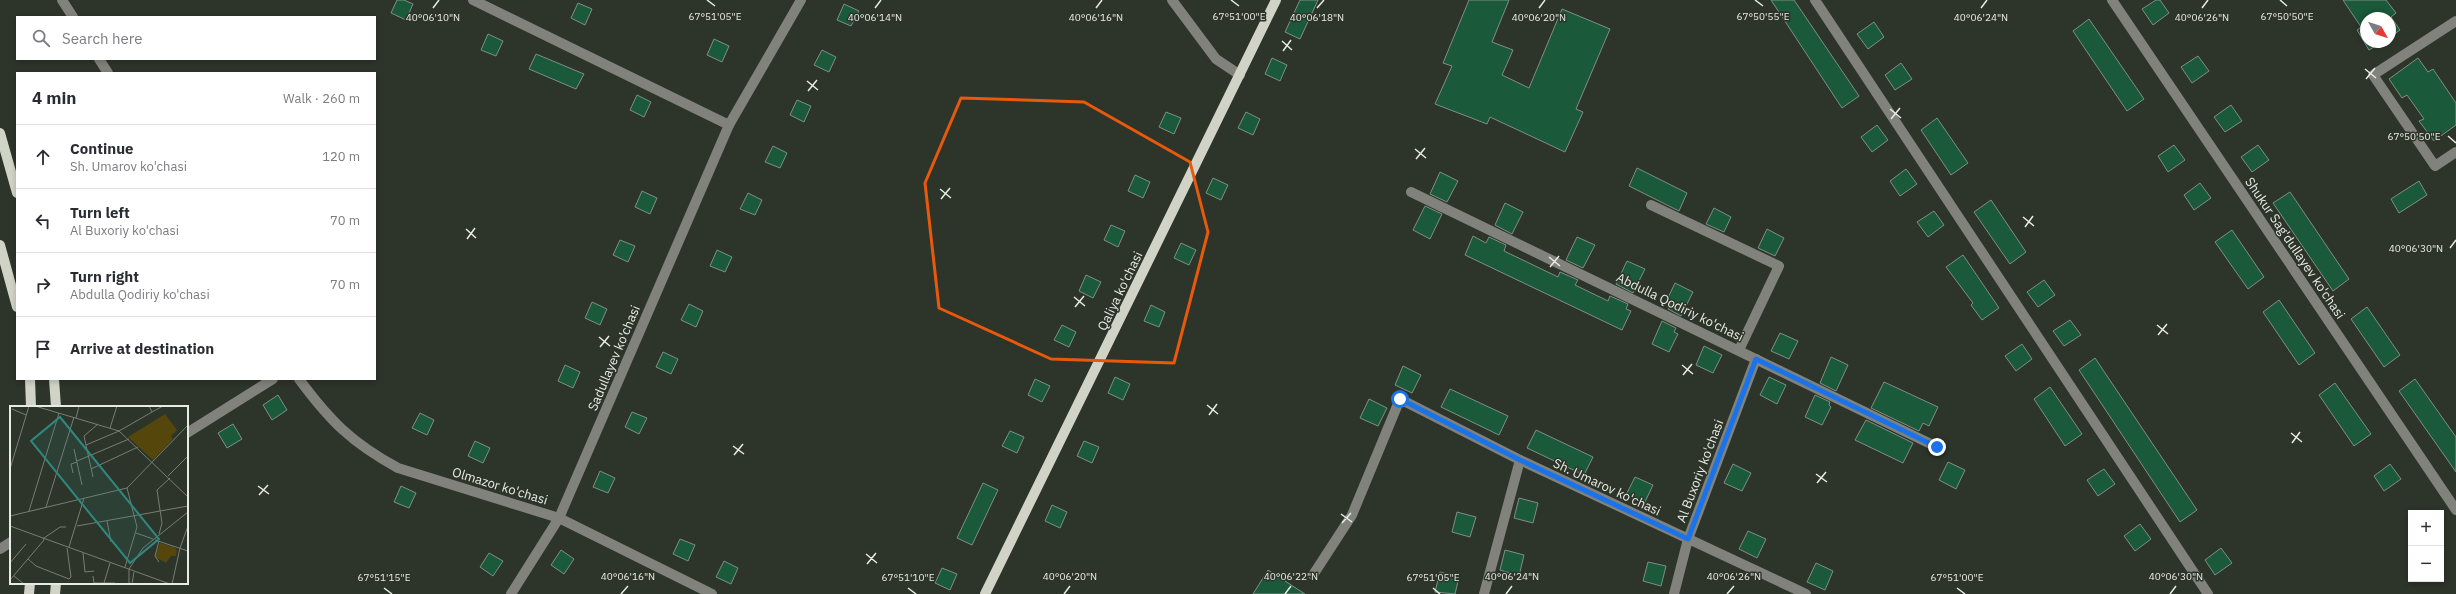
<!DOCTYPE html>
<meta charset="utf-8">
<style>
:root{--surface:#fff;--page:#f7f7f7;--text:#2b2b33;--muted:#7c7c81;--line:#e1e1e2}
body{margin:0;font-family:"IBM Plex Sans",sans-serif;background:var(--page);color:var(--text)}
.controls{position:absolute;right:12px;bottom:12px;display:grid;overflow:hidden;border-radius:0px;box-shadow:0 2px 6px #0003}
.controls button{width:36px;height:36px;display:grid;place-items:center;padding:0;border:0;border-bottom:1px solid var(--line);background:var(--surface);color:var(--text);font:20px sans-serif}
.compass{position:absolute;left:2360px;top:12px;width:36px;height:36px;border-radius:50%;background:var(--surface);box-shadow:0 2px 6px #0003;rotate:129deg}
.stop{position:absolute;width:12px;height:12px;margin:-9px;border:3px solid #1a73e8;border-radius:50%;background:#fff}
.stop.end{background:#1a73e8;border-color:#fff;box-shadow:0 1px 4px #0008}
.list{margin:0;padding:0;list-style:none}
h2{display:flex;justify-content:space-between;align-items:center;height:52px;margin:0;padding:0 16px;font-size:17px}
h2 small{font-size:13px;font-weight:400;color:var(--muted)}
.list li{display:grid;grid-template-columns:26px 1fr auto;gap:12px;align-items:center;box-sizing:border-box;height:64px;padding:0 16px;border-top:1px solid var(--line)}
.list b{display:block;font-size:15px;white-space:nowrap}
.list p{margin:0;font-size:13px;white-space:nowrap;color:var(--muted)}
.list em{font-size:13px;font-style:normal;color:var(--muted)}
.icon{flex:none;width:22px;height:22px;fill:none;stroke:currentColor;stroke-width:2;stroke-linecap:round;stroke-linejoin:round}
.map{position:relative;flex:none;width:2456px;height:594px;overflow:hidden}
.search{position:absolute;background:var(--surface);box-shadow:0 2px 6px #0003;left:16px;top:16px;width:360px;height:44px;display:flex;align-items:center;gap:10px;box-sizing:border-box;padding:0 14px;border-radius:0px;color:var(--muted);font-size:15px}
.panel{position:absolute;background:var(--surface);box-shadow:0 2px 6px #0003;left:16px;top:72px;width:360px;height:308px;border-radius:0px}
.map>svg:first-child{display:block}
</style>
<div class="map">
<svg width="2456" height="594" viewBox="0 0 2456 594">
<rect width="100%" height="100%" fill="#2d342a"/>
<g fill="#1a5a3a" stroke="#818e85">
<path d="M397,0H404L413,4L406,20L391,13Z"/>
<path d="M1300,0H1318L1300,39L1285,32Z"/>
<path d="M1469,0H1509L1492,42L1513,50L1502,75L1529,88L1562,9L1610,29L1576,109L1583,112L1565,152L1490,117L1487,124L1435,104L1452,66L1443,63Z"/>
<path d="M1771,0H1794L1859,96L1842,108Z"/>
<path d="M2156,0H2160L2169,13L2153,25L2142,9Z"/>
<path d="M2343,0H2386L2396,13L2391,17L2400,30L2390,37V18H2366V42H2382L2369,50L2357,30L2361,27Z"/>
<path d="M578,3L592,9L585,25L571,18Z"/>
<path d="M844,4L859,11L851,26L837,20Z"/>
<path d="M2089,19L2144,99L2127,111L2073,31Z"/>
<path d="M1874,22L1884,37L1868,49L1857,34Z"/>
<path d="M488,34L503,41L496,56L481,50Z"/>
<path d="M714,39L729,46L722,62L707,55Z"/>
<path d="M822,50L836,57L829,72L814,65Z"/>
<path d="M536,54L584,74L576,89L529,69Z"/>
<path d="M2198,56L2209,71L2192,83L2181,67Z"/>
<path d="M1272,58L1287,65L1280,81L1265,74Z"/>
<path d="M2418,58L2428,72L2433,69L2456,103V125L2434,141L2419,121L2424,119L2407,95L2402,98L2389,79Z"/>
<path d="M1901,63L1912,79L1895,90L1885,75Z"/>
<path d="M637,95L651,102L644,117L630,110Z"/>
<path d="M797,100L811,106L804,122L790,115Z"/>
<path d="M2231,105L2242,121L2225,132L2214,117Z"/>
<path d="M1166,112L1181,118L1174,134L1159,127Z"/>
<path d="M1246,112L1260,119L1253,135L1238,128Z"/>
<path d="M1937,118L1968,163L1951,175L1921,130Z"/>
<path d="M1877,125L1888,140L1872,152L1861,137Z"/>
<path d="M2174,145L2185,160L2168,172L2158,156Z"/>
<path d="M2258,145L2269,160L2252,172L2241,157Z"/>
<path d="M773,146L787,153L780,168L765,162Z"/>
<path d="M1637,168L1687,193L1679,211L1629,186Z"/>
<path d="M1906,169L1917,184L1900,196L1890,181Z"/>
<path d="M1440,172L1458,181L1447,202L1430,194Z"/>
<path d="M1135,175L1150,182L1143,198L1128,191Z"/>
<path d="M1213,178L1228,185L1221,200L1206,193Z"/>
<path d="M2419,181L2427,195L2399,213L2391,199Z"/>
<path d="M2200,183L2211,198L2194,210L2184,195Z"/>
<path d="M642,191L657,198L650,214L635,207Z"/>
<path d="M2290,192L2349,279L2333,291L2273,203Z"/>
<path d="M748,193L762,200L755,215L740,209Z"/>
<path d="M1991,200L2026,252L2010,264L1974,212Z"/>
<path d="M1505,203L1523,212L1512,234L1495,225Z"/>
<path d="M1425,206L1442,214L1430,239L1413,230Z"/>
<path d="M1714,208L1731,217L1724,232L1706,224Z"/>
<path d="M1934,211L1944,225L1928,237L1917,222Z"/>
<path d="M1111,225L1125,231L1118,247L1104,240Z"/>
<path d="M1767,229L1784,238L1775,256L1758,248Z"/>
<path d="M2232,230L2264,277L2248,289L2215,242Z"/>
<path d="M1473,236L1486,243L1489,237L1506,245L1504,251L1558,277L1560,272L1578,280L1575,285L1608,301L1610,296L1628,304L1626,309L1631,311L1622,330L1465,255Z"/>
<path d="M1577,237L1595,245L1583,268L1566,260Z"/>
<path d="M620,240L635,246L628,262L613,255Z"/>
<path d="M1181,243L1196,250L1189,265L1174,258Z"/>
<path d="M717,250L732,257L725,272L710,266Z"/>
<path d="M1963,255L1999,308L1982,320L1971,305L1973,303L1946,267Z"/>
<path d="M1627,261L1645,269L1633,293L1616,284Z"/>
<path d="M1086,275L1101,282L1093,298L1079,291Z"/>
<path d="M2044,280L2055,295L2038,307L2027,292Z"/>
<path d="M1675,283L1693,292L1681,316L1668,309L1671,304L1666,302Z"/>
<path d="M2279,300L2315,353L2299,365L2263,312Z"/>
<path d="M592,302L607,309L600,325L585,318Z"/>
<path d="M689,304L703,311L696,327L681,320Z"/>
<path d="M1151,305L1165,312L1159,327L1144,321Z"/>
<path d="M2367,307L2400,355L2384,367L2351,319Z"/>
<path d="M2070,320L2081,335L2064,346L2053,331Z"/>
<path d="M1662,321L1676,328L1674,332L1678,334L1669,352L1652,344Z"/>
<path d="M1062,325L1076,332L1069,347L1054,340Z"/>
<path d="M1780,333L1798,341L1789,359L1771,351Z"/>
<path d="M2022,344L2032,359L2016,371L2005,356Z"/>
<path d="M1704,346L1722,355L1713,373L1696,365Z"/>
<path d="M663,352L678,359L671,374L656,367Z"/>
<path d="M1831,357L1848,365L1836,391L1820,383Z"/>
<path d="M2095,358L2197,510L2180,522L2079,370Z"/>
<path d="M565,365L580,372L573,388L558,381Z"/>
<path d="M1403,366L1421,375L1412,393L1395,385Z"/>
<path d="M1115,377L1130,384L1123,400L1108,393Z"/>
<path d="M1769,377L1786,385L1777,404L1760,395Z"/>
<path d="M1035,379L1050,386L1042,402L1028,395Z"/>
<path d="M2415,379L2456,437V472L2399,391Z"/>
<path d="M1884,382L1938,407L1929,426L1923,423L1919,431L1871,408Z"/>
<path d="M2335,383L2371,434L2354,446L2319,395Z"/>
<path d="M2050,387L2082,434L2065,446L2034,399Z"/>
<path d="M1450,389L1508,416L1499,435L1441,407Z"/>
<path d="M278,395L287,410L272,420L263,405Z"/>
<path d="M1815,395L1830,402L1829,405L1831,407L1822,425L1805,417Z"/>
<path d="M1369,399L1387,408L1378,426L1360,418Z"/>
<path d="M632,412L647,418L639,434L625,427Z"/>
<path d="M420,413L434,420L427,435L412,428Z"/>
<path d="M1866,420L1913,443L1903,463L1855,440Z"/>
<path d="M233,424L242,439L227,448L218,433Z"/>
<path d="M1536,430L1593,457L1584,475L1527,448Z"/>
<path d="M1010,431L1024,437L1017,453L1002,446Z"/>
<path d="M475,441L490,448L483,463L468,456Z"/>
<path d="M1084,441L1099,447L1092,463L1077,456Z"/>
<path d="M1948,462L1965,470L1956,489L1939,480Z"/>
<path d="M1733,464L1751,473L1742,491L1724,483Z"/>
<path d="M2390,464L2401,479L2384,491L2374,476Z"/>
<path d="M2104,469L2115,484L2098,496L2087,480Z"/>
<path d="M600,471L615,478L608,493L593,487Z"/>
<path d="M1635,477L1653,485L1644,504L1626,495Z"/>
<path d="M983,483L998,490L972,545L957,538Z"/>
<path d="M401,486L416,493L409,508L394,502Z"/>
<path d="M1519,498L1538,503L1533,523L1514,518Z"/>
<path d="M1052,505L1067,512L1060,528L1045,521Z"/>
<path d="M1457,512L1476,517L1470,537L1452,532Z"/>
<path d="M2140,524L2151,539L2135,551L2124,536Z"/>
<path d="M1748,531L1766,539L1757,558L1739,549Z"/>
<path d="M680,539L695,545L688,561L673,554Z"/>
<path d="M2221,548L2232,563L2215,575L2205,560Z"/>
<path d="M561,550L574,559L564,574L551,565Z"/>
<path d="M1505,550L1524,555L1519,576L1500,570Z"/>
<path d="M489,553L503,561L493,576L480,567Z"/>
<path d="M724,561L738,568L731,584L716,577Z"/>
<path d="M1648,562L1666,566L1661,586L1643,581Z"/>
<path d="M1816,563L1833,571L1825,590L1807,582Z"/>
<path d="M942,568L957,574L950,590L935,583Z"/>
<path d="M1268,570L1305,594H1253Z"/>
<path d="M1440,572L1459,577L1455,594L1435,592Z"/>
</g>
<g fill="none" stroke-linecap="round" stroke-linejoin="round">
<g stroke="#81827c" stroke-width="10">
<path d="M62,0L73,17"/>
<path d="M473,0L729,125"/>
<path d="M1172,0L1216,59L1240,75"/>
<path d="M1815,0L2208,594"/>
<path d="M2112,0L2456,510"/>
<path d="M2456,21L2373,75L2435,166L2456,152"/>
<path d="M99,59L108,73"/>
<path d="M1411,192L1937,447"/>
<path d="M1651,205L1779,266L1739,350"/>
<path d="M299,379C330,421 352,443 398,468L559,518L712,594"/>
<path d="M187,433L273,379"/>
<path d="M0,549L11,542"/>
<path d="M1313,575L1352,515L1400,399L1520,460L1806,594"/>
<path d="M511,594L559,518L729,125L801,0"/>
<path d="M1484,594L1520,460"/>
<path d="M1674,594L1688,539L1756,359"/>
</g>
<g stroke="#d1d3c7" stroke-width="10">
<path d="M0,133L17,193"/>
<path d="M0,245L17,307"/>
<path d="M30,379L31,407"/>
<path d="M54,379L56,407"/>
<path d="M29,594L30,583"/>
<path d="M55,594L56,583"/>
<path d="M985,594L1276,0"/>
</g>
</g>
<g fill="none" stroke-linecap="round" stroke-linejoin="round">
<path stroke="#1a73e8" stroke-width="5" d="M1400,399L1520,460L1688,539L1756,359L1937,447"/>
</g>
<path fill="none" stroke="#e8590c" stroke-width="3" stroke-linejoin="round" d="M961,98L1084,102L1190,162L1208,232L1174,363L1051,359L939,308L925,183Z"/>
<path fill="none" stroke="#e7ebe5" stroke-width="1.5" d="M707,0L715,6M1231,0L1239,6M1755,0L1763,6M2280,0L2287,6M433,8L439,0M875,8L881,0M1096,8L1102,0M1317,8L1324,0M1539,8L1545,0M1981,8L1987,0M2202,8L2208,0M1282,41L1292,50M1283,51L1291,40M2365,69L2376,78M2366,79L2375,68M807,81L818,90M808,91L817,80M1890,109L1901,118M1891,119L1900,108M2448,136L2456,143M1415,149L1426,158M1416,159L1425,148M940,189L951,198M941,199L950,188M2023,217L2034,226M2025,227L2033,216M466,229L476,238M467,239L475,228M2450,248L2456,240M1549,257L1560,266M1550,267L1559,256M1074,297L1085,306M1075,307L1084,296M2157,325L2168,334M2158,335L2167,324M599,337L610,346M600,347L609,336M1682,365L1693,374M1683,375L1692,364M1207,405L1218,414M1209,415L1217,404M2291,433L2302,442M2292,443L2300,432M733,446L744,454M734,455L743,444M1816,474L1827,482M1817,483L1826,472M258,486L269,494M259,495L268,485M1341,514L1352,522M1342,523L1351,513M866,554L877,563M867,564L876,553M384,588L392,594M908,588L916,594M1433,588L1440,594M1957,588L1965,594M621,594L628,586M1064,594L1070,586M1285,594L1291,586M1506,594L1512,586M1727,594L1734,586M2170,594L2176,586"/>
<g text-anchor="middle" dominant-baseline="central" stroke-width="3" stroke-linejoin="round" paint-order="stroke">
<g font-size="13" fill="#e7ebe5" stroke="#2d342a">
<text transform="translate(2295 248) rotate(56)">Shukur Sag'dullayev ko'chasi</text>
<text transform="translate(1120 291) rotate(-64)">Qaliya ko'chasi</text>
<text transform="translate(1680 307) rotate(26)">Abdulla Qodiriy ko'chasi</text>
<text transform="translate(614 358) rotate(-67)">Sadullayev ko'chasi</text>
<text transform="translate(1700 471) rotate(-69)">Al Buxoriy ko'chasi</text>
<text transform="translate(500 486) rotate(17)">Olmazor ko'chasi</text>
<text transform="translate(1607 487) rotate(25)">Sh. Umarov ko'chasi</text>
</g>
</g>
<g transform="translate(10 406)">
<rect width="178" height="178" fill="#2d342a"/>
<path d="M155,8L167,24L161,30L163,33L143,54L118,31ZM150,137L164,141L167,144L166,150H161L156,157L145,151Z" fill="#55460b"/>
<path fill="none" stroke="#777d75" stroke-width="1" d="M25,0L109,25L178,91M2,3L16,9M142,6L153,0M66,12L69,0M100,22L107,0M76,39L109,25L142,6L139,0M64,43L72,79M67,55L119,33M0,63L19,0M81,63L128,41M63,67L61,58L67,56M158,70L178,50M83,71L74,30L88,18M36,101L64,11M19,105L49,7M0,110L117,82L178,19M97,115L101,136M0,120L160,178M67,120L178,100M126,127L143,133M149,128L152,117L147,84L160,72M34,132L50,121H56M145,134L178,145M59,141L74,92M73,147L75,166L84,165M18,153L26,160L59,173L61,171L57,142M149,156L145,150L149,135M0,157L16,138M100,157L94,177H105M115,161L127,121L117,82M4,170L14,178M83,170L84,177H94M0,174L34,134L33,132M119,178V163L133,142L178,106M122,178L124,166M162,178L170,142L178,120"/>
<path fill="#2f8880" fill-opacity="0.15" stroke="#2f8880" stroke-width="2" d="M50,11L149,133L120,157L21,35Z"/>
<rect width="178" height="178" fill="none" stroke="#e7ebe5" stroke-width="2"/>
</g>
<g font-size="10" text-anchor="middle" fill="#e7ebe5" stroke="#2d342a" stroke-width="3" stroke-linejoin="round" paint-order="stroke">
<text x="2287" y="20">67°50'50"E</text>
<text x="715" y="20">67°51'05"E</text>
<text x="1239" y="20">67°51'00"E</text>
<text x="1763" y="20">67°50'55"E</text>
<text x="433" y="21">40°06'10"N</text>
<text x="875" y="21">40°06'14"N</text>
<text x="1096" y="21">40°06'16"N</text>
<text x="1317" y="21">40°06'18"N</text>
<text x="1539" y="21">40°06'20"N</text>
<text x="1981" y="21">40°06'24"N</text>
<text x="2202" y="21">40°06'26"N</text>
<text x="2414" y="140">67°50'50"E</text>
<text x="2416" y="252">40°06'30"N</text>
<text x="628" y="580">40°06'16"N</text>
<text x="1070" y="580">40°06'20"N</text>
<text x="1291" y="580">40°06'22"N</text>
<text x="1512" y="580">40°06'24"N</text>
<text x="1734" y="580">40°06'26"N</text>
<text x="2176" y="580">40°06'30"N</text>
<text x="384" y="581">67°51'15"E</text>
<text x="908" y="581">67°51'10"E</text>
<text x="1433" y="581">67°51'05"E</text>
<text x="1957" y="581">67°51'00"E</text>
</g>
</svg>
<div class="controls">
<button>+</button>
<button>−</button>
</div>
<svg class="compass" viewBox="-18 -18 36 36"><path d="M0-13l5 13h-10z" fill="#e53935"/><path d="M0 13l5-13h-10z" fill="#7c7c81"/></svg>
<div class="stop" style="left:1400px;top:399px"></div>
<div class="stop end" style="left:1937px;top:447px"></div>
<div class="search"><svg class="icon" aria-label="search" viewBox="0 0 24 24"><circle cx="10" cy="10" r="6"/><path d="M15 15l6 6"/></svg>Search here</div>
<section class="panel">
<h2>4 min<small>Walk · 260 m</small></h2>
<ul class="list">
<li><svg class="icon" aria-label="ahead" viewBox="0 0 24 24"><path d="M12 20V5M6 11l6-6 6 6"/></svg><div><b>Continue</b><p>Sh. Umarov ko'chasi</p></div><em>120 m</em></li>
<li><svg class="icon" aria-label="left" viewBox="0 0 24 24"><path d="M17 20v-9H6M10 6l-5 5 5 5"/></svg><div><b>Turn left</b><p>Al Buxoriy ko'chasi</p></div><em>70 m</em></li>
<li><svg class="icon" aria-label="right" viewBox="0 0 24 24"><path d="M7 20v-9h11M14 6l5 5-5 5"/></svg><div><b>Turn right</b><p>Abdulla Qodiriy ko'chasi</p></div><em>70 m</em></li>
<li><svg class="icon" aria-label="arrive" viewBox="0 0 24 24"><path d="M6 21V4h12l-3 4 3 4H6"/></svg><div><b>Arrive at destination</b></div></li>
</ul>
</section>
</div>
